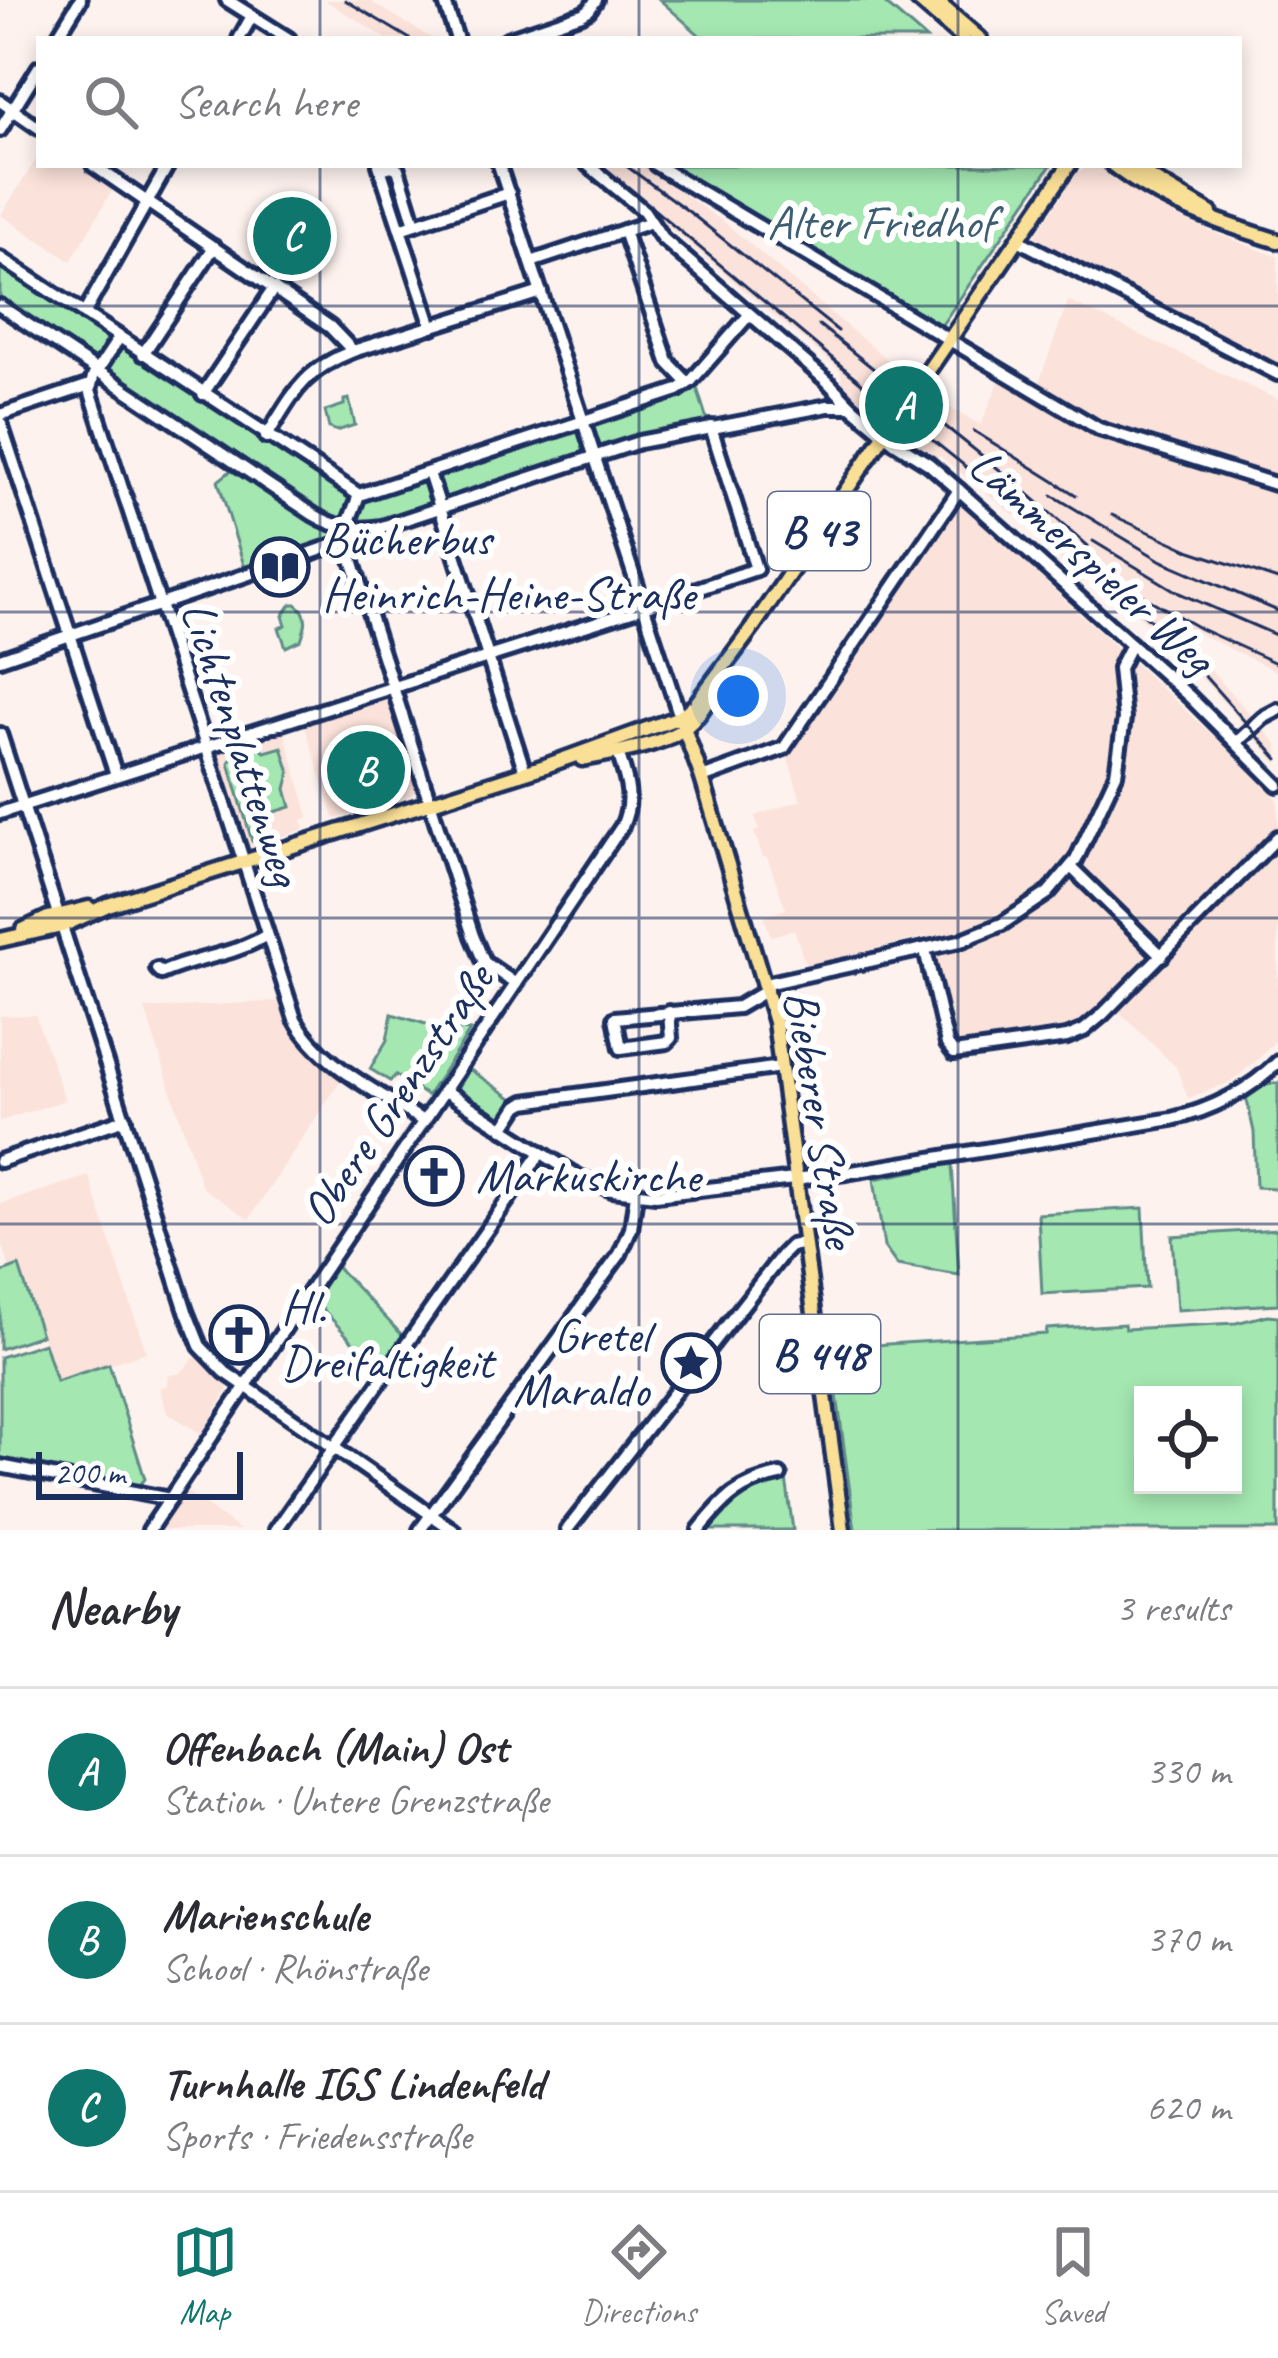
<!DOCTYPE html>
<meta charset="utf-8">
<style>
:root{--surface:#fff;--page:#f2f2f3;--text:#2b2b33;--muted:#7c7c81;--line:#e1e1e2;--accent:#0f766e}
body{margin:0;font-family:Caveat,sans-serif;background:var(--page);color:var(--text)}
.controls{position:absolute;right:36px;bottom:36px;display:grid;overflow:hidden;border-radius:0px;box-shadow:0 6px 18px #0003}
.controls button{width:108px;height:108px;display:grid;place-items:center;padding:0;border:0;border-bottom:3px solid var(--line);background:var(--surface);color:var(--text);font:60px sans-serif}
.scale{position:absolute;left:36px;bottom:30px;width:207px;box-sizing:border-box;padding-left:12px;border:6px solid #1b2f5e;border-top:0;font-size:33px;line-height:42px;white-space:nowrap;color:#1b2f5e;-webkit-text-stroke:9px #fff;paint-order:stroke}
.you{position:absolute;left:738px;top:696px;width:42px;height:42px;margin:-30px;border:9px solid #fff;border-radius:50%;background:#1a73e8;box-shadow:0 0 0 18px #1a73e833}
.badge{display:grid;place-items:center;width:78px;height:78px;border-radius:50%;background:var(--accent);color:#fff;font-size:39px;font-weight:700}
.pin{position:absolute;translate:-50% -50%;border:6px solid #fff;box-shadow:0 3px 12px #0006}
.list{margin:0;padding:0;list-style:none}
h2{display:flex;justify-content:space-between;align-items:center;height:156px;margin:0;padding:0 48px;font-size:51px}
h2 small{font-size:39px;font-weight:400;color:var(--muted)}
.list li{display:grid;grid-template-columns:78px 1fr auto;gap:36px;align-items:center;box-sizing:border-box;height:168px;padding:0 48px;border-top:3px solid var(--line)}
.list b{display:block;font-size:45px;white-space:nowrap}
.list p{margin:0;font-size:39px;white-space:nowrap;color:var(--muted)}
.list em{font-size:39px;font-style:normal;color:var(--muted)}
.icon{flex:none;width:66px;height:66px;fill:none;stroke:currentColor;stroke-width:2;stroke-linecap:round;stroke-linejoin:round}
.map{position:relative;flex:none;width:1278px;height:1530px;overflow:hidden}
.search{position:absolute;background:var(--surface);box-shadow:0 6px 18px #0003;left:36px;right:36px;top:36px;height:132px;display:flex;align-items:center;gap:30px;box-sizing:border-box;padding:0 42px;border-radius:0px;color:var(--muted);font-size:45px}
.sheet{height:660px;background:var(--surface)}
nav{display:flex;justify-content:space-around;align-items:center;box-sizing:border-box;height:168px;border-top:3px solid var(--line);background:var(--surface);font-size:33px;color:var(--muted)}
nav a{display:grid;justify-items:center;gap:6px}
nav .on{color:var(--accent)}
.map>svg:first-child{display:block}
</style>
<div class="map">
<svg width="1278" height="1530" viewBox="0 0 1278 1530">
<rect width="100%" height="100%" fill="#fdf2ee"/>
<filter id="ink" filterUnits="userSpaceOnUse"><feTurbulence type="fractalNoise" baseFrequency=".00833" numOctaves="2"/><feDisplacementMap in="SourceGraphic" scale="24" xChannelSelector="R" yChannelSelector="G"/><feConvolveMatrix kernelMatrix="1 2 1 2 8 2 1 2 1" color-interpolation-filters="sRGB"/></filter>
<g filter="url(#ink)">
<g fill="#fbe2da">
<path d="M325,0H368L433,39H387Z"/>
<path d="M39,155V165H78L113,189L71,261L1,215Z"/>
<path d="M594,165H640L651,172L725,223L851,330L943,404L981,425L1001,377L1036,391L1068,301L1278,400V672L1175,622L1178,634L1278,745V764L1210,687L1146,622L1113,592L1064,554L1083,581L1078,584L1049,545L1021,516L1018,518L940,456L933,459L844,388L840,370Z"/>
<path d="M1092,165L1105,169L1135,192L1173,213L1207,230L1278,257V369L1031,242L1077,173Z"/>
<path d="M959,503L1243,763L1278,800V1038L1257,1060L1231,1082L1188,1098L1176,1067L1110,1003L1078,1028L1066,1033L963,1049L952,1040L927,936L806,966L794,929L771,936L764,917L786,909L767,857H763L754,832L759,830L755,816L801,800L787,756Z"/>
<path d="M384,698L389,701L404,742L416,790L411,795L335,819L304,724Z"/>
<path d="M284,731L309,817L302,820L305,829L249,847L218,752Z"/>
<path d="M282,1001L292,1025L306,1045L344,1075L249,1219L202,1187L145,1009Z"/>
<path d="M35,1015L65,1100L0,1121V1016Z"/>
<path d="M89,1176L146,1352L56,1381L19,1267L10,1269L0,1238V1204Z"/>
<path d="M201,1350L227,1377V1391L202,1434L168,1413L159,1388L168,1385L167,1376L181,1373Z"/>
<path d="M183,1489L240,1530H154Z"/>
</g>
<g fill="#a4e7b1" stroke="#608b88" stroke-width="3" fill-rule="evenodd">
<path d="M660,0H881L926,39H704Z"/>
<path d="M672,165H1051L941,326Z"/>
<path d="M0,262L352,496L693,385L697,388L708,423C597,445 493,484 386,520C356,527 343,523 315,511L0,302Z"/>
<path d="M349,399L355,425L337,431L329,428L325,411L344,405V400Z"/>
<path d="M234,468L339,530L342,538L246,572L218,481Z"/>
<path d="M291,604H296C310,614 306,626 301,640L286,647L279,628L286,625L283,616Z"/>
<path d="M260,745L265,752L282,747L290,773L286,789L291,807L251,819L257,839L252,841L229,763L235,752Z"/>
<path d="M392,1014L436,1027L470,1031L427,1096L396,1075L390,1081L370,1069L387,1040Z"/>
<path d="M469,1069L515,1100L500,1123L454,1093Z"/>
<path d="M1278,1083V1192L1274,1188L1256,1187L1254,1132L1246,1096L1248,1091L1266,1084Z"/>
<path d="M952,1164L959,1275L897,1265L884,1247L874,1179Z"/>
<path d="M1143,1208L1147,1288L1042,1294L1038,1214Z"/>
<path d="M1277,1229L1278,1304L1177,1310L1172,1236Z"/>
<path d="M19,1266L41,1335L0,1349V1273Z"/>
<path d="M336,1266L405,1338L380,1371L314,1300Z"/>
<path d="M1268,1315L1278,1316V1530H855L831,1350L887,1344L1046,1334L1047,1329L1124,1324L1125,1329L1236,1323ZM1143,1395H1233V1485H1143Z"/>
<path d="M44,1343L56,1381L109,1364L145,1479L139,1486L0,1461V1357Z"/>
<path d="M786,1478L793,1530H705C731,1499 745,1484 786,1478Z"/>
</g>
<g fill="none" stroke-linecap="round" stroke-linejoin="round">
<path stroke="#d0cbd1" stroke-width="12" stroke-dasharray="12 6" stroke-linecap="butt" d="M895,419L919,384"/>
<g stroke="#1b2f5e" stroke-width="20">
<g id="minor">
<path d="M227,0L289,39"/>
<path d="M444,0L457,39"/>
<path d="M56,39L80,0"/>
<path d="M239,39L252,16"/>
<path d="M507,39L582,14L589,10L596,0"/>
<path d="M0,101L39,128"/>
<path d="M0,130L39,67"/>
<path d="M93,165L330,327L353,351"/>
<path d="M379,165L432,327"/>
<path d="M499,165L680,717"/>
<path d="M588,165L644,211L662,238L827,381L851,406L894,442L929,464L959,490L1190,697L1278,785"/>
<path d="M656,165L1099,429L1278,485"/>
<path d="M381,169L392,166L398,169L415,224"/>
<path d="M400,229L509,193"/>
<path d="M624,231L668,362L688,383"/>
<path d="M1018,240L1278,374"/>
<path d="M0,258L359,495L678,390L691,381L749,315"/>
<path d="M531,262L651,222"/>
<path d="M0,306L314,515C336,528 356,531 382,527L639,442L828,406H851"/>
<path d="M84,314L168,165"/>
<path d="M119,338L93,377L90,390L295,1019C321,1066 379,1092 423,1121"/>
<path d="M143,354L214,247"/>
<path d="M203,394L274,288"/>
<path d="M0,415L90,385"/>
<path d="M0,421L116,775"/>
<path d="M711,427L756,569"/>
<path d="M266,437C294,393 302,371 353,351L541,292"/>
<path d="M429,473L525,772"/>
<path d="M359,495L345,532L346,541L473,936L484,962L516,984"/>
<path d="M0,659L349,540"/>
<path d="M0,734L186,1311L200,1346L225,1372L453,1530"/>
<path d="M1237,742L1263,718L1278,710"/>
<path d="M702,778L784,748L959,490"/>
<path d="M0,813L635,610L756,569"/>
<path d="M1072,868L1162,956"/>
<path d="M925,950L947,1044L954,1053L1067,1037L1084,1030L1102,1015L1278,837"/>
<path d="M157,969L161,973C199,956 231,957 267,935"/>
<path d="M765,984L960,941L1002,924L1048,893L1076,860L1116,774L1124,719L1119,668L1131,644"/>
<path d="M669,1012L671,1038L667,1042L621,1048L615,1018L738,1007L767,990"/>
<path d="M444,1090L579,1177L612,1190L656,1195L846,1173L1172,1119C1211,1110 1251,1090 1278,1062"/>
<path d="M503,1129L518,1106L525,1102L781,1067"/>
<path d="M0,1161L125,1119"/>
<path d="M0,1466L170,1499"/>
<path d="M149,1530L622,826C635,799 626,778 618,752"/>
<path d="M276,1530L540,1154"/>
<path d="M420,1530L620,1254L631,1229L636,1194"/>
<path d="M567,1530L782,1255L791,1246L805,1243"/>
<path d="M699,1530C724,1499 739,1483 780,1475"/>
</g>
</g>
<g stroke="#1b2f5e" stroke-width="21">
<g id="major">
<path d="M918,0L963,39"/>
<path d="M935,0L980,39"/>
<path d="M1113,165C1161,203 1220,223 1278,241"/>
<path d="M1129,165L1210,213"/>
<path d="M919,384L1069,165"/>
<path d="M680,717L702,778L775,1022L843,1530"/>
<path d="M582,759C612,753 662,746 686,727C699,717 707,701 716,688"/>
<path d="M23,930L48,918L89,908"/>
<path d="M0,940L62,926L108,905L545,766L680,717L695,705L753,627L895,419"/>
</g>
</g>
<use href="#minor" stroke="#fff" stroke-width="10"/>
<use href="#major" stroke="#fadf96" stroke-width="12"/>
<g stroke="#1b2f5e" stroke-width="3">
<path d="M345,0L410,39"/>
<path d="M601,165L876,395L1115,586L1186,655L1278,759"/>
<path d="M625,165L688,211L838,331"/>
<path d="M819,325L1006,475L1088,546"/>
<path d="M974,431L1076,495"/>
<path d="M1052,495L1160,560L1278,611"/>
<path d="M1112,515L1191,551L1278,580"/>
<path d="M1093,541L1179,593L1278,636"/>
<path d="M1141,595L1201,629L1278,664"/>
</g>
</g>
</g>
<path fill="none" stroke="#1b2f5e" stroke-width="3" stroke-opacity="0.55" d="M320,0V39M639,0V39M958,0V39M320,165V1530M639,165V1530M958,165V1530M0,306H1278M0,612H1278M0,918H1278M0,1224H1278"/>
<defs>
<g id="library-ring" transform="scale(3)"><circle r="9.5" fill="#fff" stroke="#1b2f5e" stroke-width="1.5"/><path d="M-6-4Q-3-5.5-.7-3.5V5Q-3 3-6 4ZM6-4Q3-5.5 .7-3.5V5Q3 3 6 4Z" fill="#1b2f5e"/></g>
<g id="church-ring" transform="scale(3)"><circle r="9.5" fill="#fff" stroke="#1b2f5e" stroke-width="1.5"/><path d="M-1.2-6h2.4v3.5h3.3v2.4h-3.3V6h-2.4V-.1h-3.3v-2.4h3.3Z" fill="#1b2f5e"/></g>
<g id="sight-ring" transform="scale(3)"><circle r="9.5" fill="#fff" stroke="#1b2f5e" stroke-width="1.5"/><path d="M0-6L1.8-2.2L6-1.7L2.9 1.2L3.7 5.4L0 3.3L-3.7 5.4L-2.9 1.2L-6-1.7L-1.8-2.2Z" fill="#1b2f5e"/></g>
</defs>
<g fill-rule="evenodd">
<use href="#library-ring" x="280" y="567"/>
<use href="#church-ring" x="434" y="1176"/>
<use href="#church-ring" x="239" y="1335"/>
<use href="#sight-ring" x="691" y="1363"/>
</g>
<g text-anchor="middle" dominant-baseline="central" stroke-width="12" stroke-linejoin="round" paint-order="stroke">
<g fill="#fff" stroke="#5f6d8e" stroke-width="3">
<rect x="768" y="492" width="102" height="78" rx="9"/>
<rect x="760" y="1315" width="120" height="78" rx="9"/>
</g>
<g font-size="45" font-weight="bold" fill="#1b2f5e">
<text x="819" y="531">B 43</text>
<text x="820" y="1354">B 448</text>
</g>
<g font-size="48" fill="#3d5d73" stroke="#fff">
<text x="881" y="222">Alter Friedhof</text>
</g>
<g font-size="48" fill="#1b2f5e" stroke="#fff" text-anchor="start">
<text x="322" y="539">Bücherbus<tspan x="322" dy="55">Heinrich-Heine-Straße</tspan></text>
<text x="476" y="1176">Markuskirche</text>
<text x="281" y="1307">Hl.<tspan x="281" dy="55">Dreifaltigkeit</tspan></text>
<text x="649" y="1335" text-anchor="end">Gretel<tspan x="649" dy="55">Maraldo</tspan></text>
</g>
<g font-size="48" fill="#1b2f5e" stroke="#fff">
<text transform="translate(1092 561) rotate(42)">Lämmerspieler Weg</text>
<text transform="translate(242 743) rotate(72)">Lichtenplattenweg</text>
<text transform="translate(397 1095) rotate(-56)">Obere Grenzstraße</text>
<text transform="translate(821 1119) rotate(81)">Bieberer Straße</text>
</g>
</g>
</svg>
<div class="controls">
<button><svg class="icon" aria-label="locate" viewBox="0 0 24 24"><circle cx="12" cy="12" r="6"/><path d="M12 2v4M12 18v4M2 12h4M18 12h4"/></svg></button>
</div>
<div class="scale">200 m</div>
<div class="you"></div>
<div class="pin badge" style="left:904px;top:405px">A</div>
<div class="pin badge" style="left:366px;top:770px">B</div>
<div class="pin badge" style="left:292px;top:236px">C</div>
<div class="search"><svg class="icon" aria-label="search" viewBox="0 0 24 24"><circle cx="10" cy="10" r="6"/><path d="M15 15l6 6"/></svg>Search here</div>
</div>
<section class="sheet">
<h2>Nearby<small>3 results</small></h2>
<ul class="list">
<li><span class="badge">A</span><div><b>Offenbach (Main) Ost</b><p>Station · Untere Grenzstraße</p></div><em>330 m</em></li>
<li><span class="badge">B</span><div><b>Marienschule</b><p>School · Rhönstraße</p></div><em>370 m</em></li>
<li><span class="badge">C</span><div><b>Turnhalle IGS Lindenfeld</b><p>Sports · Friedensstraße</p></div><em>620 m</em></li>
</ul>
</section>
<nav>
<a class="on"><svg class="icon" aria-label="map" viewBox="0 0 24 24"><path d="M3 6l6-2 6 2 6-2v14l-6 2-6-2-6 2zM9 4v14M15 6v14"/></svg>Map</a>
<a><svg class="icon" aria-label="directions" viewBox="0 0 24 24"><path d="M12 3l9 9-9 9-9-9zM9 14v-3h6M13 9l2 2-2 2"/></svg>Directions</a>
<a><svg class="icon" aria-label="saved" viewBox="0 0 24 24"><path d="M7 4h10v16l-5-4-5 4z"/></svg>Saved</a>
</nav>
